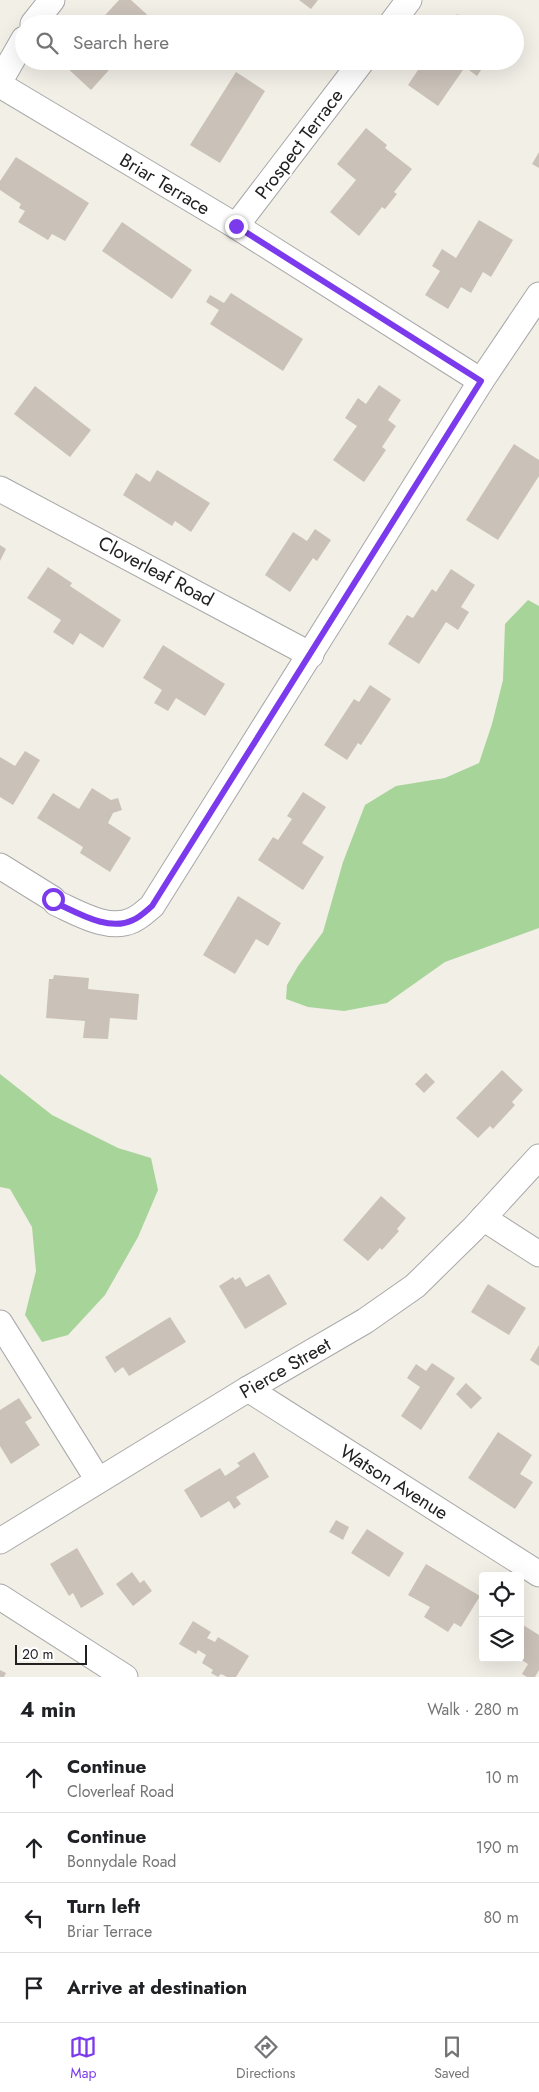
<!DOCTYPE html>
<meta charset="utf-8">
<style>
:root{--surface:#fff;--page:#f6f6f6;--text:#202124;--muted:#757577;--line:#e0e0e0;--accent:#7c3aed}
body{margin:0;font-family:Jost,sans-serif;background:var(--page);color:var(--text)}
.controls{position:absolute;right:15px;bottom:15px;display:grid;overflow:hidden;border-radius:5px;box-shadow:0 5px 20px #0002}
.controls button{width:45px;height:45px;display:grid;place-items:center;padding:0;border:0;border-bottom:1px solid var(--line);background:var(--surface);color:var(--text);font:25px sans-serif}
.scale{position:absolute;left:15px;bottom:12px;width:72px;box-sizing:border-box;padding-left:5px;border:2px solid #212121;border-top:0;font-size:14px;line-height:18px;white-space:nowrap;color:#212121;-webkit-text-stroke:4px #fff;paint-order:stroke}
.stop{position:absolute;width:15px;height:15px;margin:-11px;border:4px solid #7c3aed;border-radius:50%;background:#fff}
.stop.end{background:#7c3aed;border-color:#fff;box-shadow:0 1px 5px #0008}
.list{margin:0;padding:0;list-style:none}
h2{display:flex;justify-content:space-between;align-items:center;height:65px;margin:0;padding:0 20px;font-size:21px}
h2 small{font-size:16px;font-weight:400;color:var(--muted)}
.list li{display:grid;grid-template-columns:32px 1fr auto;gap:15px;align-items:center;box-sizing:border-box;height:70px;padding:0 20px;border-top:1px solid var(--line)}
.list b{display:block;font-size:19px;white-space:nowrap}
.list p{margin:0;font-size:16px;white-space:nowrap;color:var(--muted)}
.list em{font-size:16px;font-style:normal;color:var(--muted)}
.icon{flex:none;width:28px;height:28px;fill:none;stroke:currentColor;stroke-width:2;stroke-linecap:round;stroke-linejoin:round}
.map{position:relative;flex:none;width:539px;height:1677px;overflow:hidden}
.search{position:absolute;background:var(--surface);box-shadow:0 5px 20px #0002;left:15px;right:15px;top:15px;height:55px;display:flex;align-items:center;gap:12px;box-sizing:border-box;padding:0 18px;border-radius:28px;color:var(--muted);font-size:19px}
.sheet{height:345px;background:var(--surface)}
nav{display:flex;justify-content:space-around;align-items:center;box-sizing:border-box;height:70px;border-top:1px solid var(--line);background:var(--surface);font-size:14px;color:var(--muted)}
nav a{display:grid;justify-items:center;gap:2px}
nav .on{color:var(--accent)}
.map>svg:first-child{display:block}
</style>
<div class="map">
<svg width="539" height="1677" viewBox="0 0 539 1677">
<rect width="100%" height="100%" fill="#f2efe7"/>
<g fill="#a7d499">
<path d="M528,600L539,606V928L445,962L387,1003L344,1011L308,1007L286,999L287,985L298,966L323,932L343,862L365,805L396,786L445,778L479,763L492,724L503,680L505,624Z"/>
<path d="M0,1074L52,1115L118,1148L151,1158L158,1190L138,1237L105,1295L68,1335L42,1342L25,1315L36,1271L32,1227L10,1189L0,1187Z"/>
</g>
<g fill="#cac2b9">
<path d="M119,0H131L154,21L152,24H97Z"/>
<path d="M299,0H318L311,9Z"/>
<path d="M457,14L472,24H450Z"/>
<path d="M252,15L254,24H236L235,19Z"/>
<path d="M68,61H117L91,90L64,65Z"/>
<path d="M424,61H487L477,76L465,67L438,106L408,85Z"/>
<path d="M236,72L265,91L220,163L190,145Z"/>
<path d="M366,128L387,145L385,148L412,169L394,192L397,194L385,209L382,207L359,236L330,212L356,180L337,164Z"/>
<path d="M539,152V168L532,164Z"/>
<path d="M16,157L89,203L65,241L52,234L48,240L18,222L25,211L19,208L21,204L0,190V181Z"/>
<path d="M479,220L513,240L491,277L483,272L471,293L461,287L448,309L425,295L440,271L432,266L442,249L456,258Z"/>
<path d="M122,222L192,270L172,299L102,251Z"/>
<path d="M231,293L303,339L283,371L210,324L219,310L206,302L210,295L224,303Z"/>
<path d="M379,385L401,400L388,420L396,426L382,447L386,450L364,482L333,460L357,426L345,418L358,398L366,404Z"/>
<path d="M35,386L91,430L70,457L14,414Z"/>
<path d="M514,444L539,460V476L498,540L466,520Z"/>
<path d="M157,470L210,503L191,532L175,521L172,526L123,495L136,473L150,482Z"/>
<path d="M315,529L331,540L317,561L313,558L290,592L265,575L293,532L307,541Z"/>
<path d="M0,545L6,549L0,561Z"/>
<path d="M48,567L72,583L70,586L121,620L103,648L80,633L73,645L53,632L61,620L27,598Z"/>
<path d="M451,569L475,585L461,607L469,612L458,630L446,622L419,664L388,644L407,615L413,618L432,589L436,592Z"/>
<path d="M163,645L225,684L205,716L176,698L168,711L154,703L162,690L143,678Z"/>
<path d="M370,685L391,699L361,745L358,743L347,760L324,745L354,699L359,702Z"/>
<path d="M25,751L40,760L13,805L0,797V757L15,766Z"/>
<path d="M92,788L111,800L118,798L122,810L113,813L108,823L131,838L110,872L80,853L83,847L37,818L53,793L79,809Z"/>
<path d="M303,792L326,807L302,843L324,857L303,890L258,860L273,837L278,840L292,819L287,816Z"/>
<path d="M238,896L281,923L268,946L256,939L235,974L203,955Z"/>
<path d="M54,975L89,978L88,989L139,994L137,1020L110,1018L108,1039L83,1038L85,1021L46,1018L49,979H53Z"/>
<path d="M502,1070L523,1090L512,1102L515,1105L493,1129L490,1126L478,1138L456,1118Z"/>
<path d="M426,1073L435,1082L424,1093L415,1084Z"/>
<path d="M381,1196L406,1218L397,1229L399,1231L382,1250L380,1248L368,1261L343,1240Z"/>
<path d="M269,1274L287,1304L245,1329L219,1286L233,1277L235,1280L240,1277L246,1287Z"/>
<path d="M488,1284L526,1308L509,1335L471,1312Z"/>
<path d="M170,1317L186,1342L129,1376L123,1367L115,1373L105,1357Z"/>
<path d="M539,1345V1366L530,1360Z"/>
<path d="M432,1363L455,1378L421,1430L401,1416L420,1387L407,1378L416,1364L426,1371Z"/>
<path d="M466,1383L482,1398L471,1409L456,1394Z"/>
<path d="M19,1398L32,1418L25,1422L40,1445L11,1464L0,1446V1410Z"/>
<path d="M498,1432L532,1455L520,1474L533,1482L515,1509L468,1478Z"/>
<path d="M254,1452L269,1477L236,1497L241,1504L234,1509L229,1501L201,1518L184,1490L220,1468L225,1476L240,1466L237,1463Z"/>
<path d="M336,1520L349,1527L343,1540L329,1532Z"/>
<path d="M367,1529L404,1553L389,1577L351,1553Z"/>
<path d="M77,1548L104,1594L81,1608L73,1593L69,1596L50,1564Z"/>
<path d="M426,1564L480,1596L461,1627L454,1623L448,1632L424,1617L430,1607L408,1595Z"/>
<path d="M132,1572L140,1583L144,1580L152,1591L133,1606L116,1584Z"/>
<path d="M193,1621L211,1632L207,1638L215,1642L218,1637L249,1656L236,1677H227L221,1674L218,1677L211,1673L213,1670L202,1663L206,1655L198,1650L196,1654L179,1644Z"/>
<path d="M520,1623L539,1635V1670L535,1677H527L522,1674L528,1664L518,1658H520Z"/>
<path d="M0,1670L6,1673L4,1677H0Z"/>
</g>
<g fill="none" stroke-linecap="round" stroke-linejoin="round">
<g stroke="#a8a8a8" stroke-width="27">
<g id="minor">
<path d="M33,24L52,0"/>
<path d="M391,24L409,0"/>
<path d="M0,81L24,39"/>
<path d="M0,85L236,226L481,381"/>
<path d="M236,226L362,61"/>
<path d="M0,489L311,655"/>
<path d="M0,866L53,899L56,903C78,913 109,932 133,920C140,917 146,911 152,906L481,381L539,295"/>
<path d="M483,1218L539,1254"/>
<path d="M0,1323L98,1480"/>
<path d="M248,1389L539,1574"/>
<path d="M0,1541L248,1389L365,1321L415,1286L473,1229L539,1157"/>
<path d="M0,1597L125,1677"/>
</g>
</g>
<use href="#minor" stroke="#fff" stroke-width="25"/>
</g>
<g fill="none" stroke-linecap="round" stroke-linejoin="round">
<path stroke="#7c3aed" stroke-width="6" d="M53,899L56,903C78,913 109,932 133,920C140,917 146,911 152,906L481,381L236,226"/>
</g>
<g text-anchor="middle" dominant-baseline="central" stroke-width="4" stroke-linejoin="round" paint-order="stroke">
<g font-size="19" fill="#212121" stroke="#fff">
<text transform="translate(299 144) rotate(-53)">Prospect Terrace</text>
<text transform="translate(165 184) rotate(31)">Briar Terrace</text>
<text transform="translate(156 571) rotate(28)">Cloverleaf Road</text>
<text transform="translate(285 1368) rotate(-30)">Pierce Street</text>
<text transform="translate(394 1482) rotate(32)">Watson Avenue</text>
</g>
</g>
</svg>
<div class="controls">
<button><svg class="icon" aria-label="locate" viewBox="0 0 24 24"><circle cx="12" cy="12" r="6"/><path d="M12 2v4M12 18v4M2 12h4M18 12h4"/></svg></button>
<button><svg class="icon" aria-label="layers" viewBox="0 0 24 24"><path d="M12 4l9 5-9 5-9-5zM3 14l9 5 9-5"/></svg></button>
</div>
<div class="scale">20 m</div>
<div class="stop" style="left:53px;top:899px"></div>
<div class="stop end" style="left:236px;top:226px"></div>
<div class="search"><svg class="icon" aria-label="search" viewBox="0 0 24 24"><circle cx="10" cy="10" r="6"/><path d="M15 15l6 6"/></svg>Search here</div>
</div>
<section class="sheet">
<h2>4 min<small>Walk · 280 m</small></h2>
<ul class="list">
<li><svg class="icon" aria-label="ahead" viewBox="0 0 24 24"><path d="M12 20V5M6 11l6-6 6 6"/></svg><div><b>Continue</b><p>Cloverleaf Road</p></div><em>10 m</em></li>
<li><svg class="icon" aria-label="ahead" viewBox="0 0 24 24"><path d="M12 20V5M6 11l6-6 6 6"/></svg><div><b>Continue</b><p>Bonnydale Road</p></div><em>190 m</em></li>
<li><svg class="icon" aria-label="left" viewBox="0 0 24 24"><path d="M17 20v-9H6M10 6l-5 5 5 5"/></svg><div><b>Turn left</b><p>Briar Terrace</p></div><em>80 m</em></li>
<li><svg class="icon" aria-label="arrive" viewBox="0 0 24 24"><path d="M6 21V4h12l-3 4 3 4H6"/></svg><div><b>Arrive at destination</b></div></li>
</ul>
</section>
<nav>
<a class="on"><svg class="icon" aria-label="map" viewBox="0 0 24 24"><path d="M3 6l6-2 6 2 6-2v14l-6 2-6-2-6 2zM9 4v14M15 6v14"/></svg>Map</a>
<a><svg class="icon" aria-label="directions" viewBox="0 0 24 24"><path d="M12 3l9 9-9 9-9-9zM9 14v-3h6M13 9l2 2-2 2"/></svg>Directions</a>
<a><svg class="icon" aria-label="saved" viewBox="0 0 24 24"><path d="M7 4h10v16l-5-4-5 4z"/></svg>Saved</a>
</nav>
